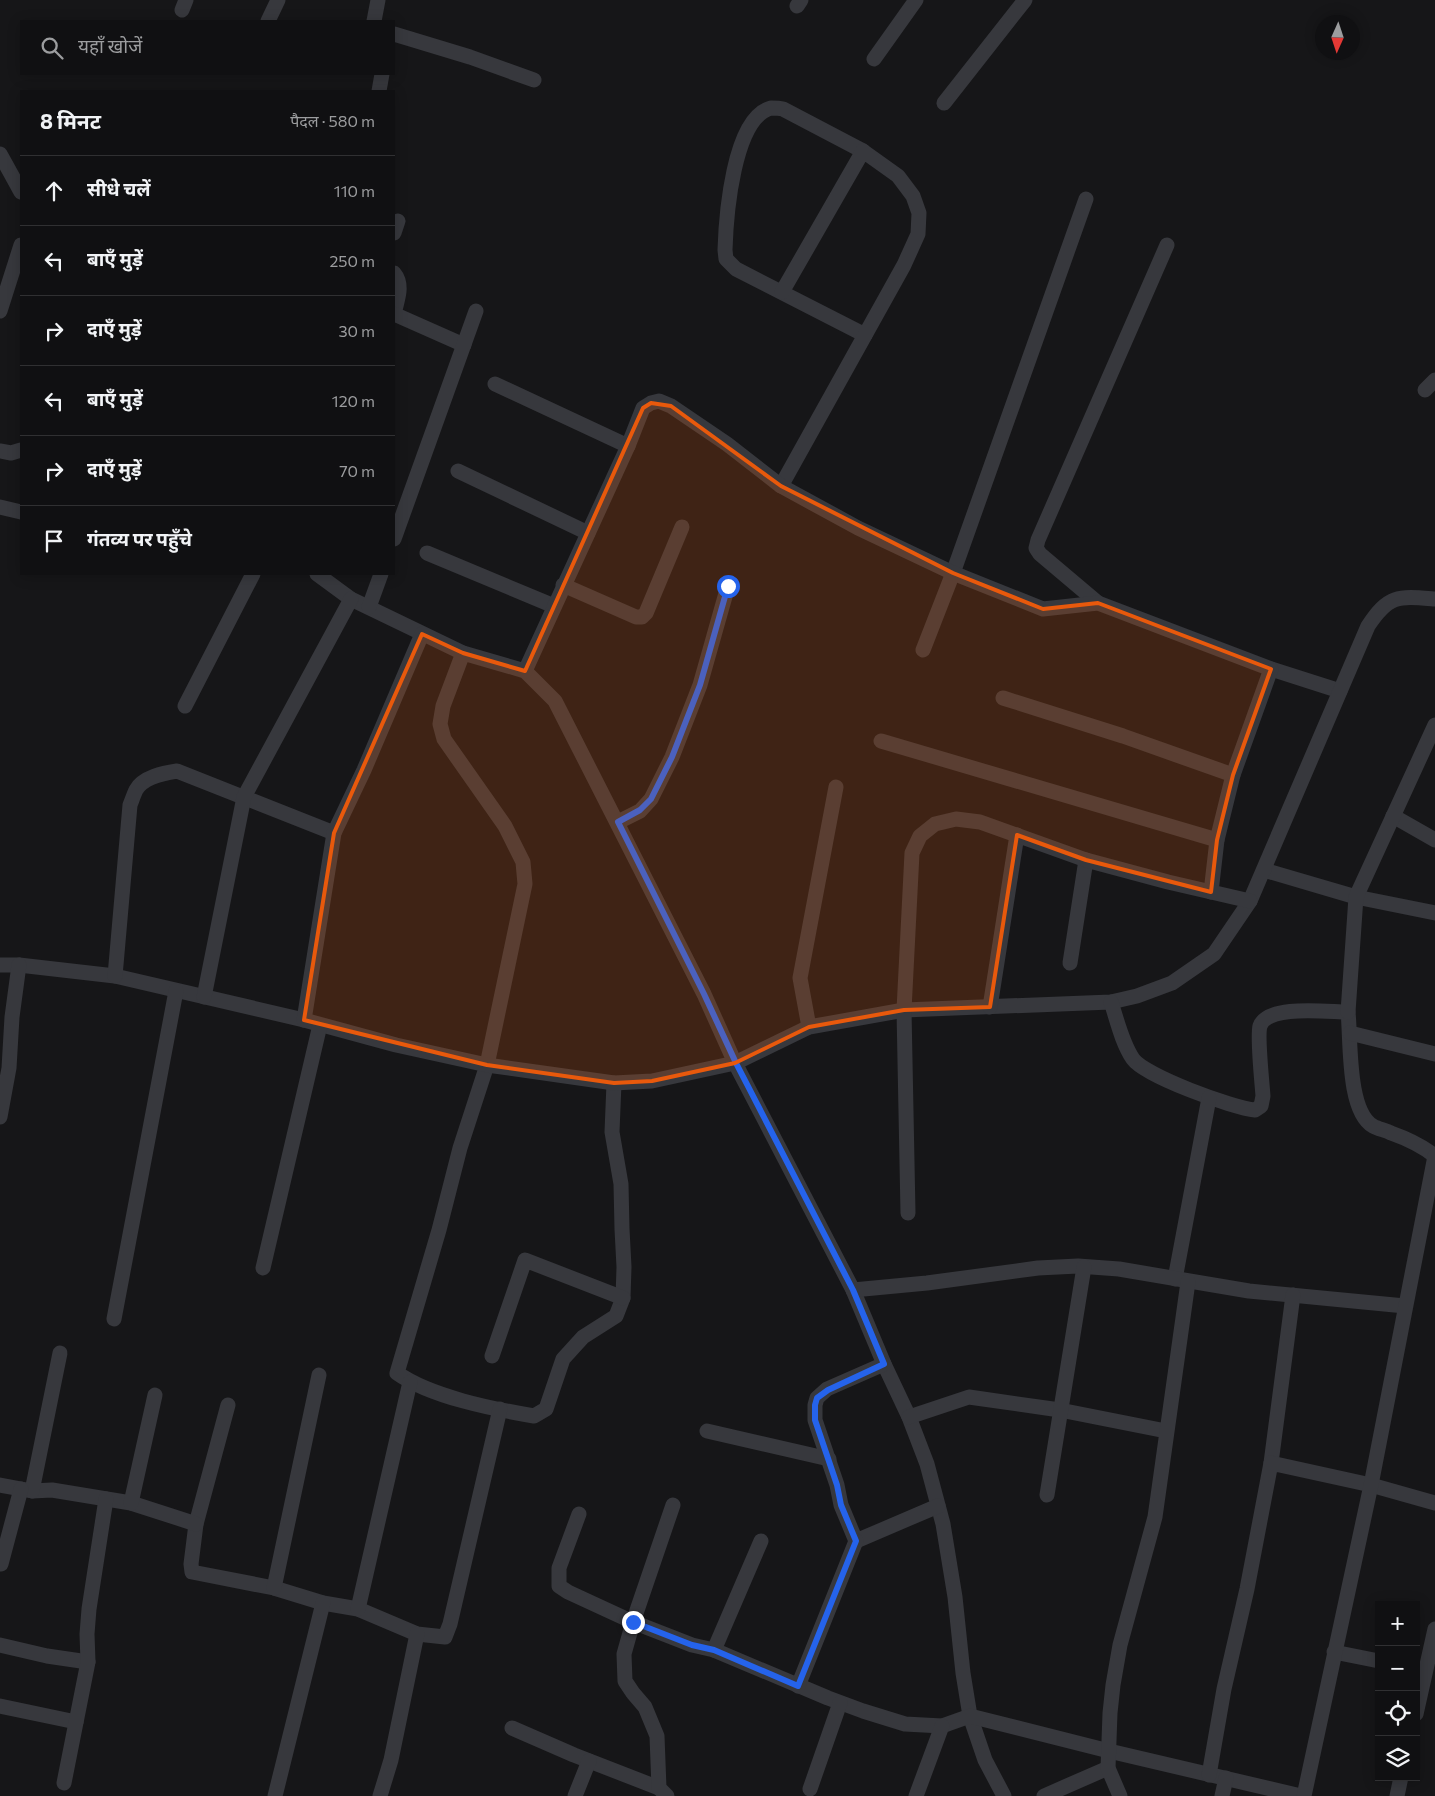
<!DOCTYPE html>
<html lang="hi">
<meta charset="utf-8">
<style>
:root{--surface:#101012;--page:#1e1e20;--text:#f1f3f6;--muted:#9c9d9f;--line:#303032}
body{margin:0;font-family:Commissioner,"Noto Sans Devanagari",sans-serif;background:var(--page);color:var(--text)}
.controls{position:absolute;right:15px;bottom:15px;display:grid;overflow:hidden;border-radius:0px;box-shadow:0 2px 12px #0003}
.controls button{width:45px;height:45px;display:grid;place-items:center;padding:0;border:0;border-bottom:1px solid var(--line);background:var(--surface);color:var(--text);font:25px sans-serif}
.compass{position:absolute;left:1315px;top:15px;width:45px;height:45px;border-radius:50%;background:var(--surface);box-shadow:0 2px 12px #0003;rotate:183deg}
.stop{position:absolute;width:15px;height:15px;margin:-11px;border:4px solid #2563eb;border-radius:50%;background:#fff}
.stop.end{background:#2563eb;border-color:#fff;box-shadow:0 1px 5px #0008}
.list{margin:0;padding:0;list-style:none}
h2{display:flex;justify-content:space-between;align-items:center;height:65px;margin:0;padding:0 20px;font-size:21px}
h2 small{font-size:16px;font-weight:400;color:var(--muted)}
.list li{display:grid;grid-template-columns:32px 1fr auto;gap:15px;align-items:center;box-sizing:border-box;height:70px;padding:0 20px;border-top:1px solid var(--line)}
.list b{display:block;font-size:19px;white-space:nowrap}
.list em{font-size:16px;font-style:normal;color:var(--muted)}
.icon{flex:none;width:28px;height:28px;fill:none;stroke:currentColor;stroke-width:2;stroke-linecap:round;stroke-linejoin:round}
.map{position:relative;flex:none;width:1435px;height:1796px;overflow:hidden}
.search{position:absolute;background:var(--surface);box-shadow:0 2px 12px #0003;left:20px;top:20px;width:375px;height:55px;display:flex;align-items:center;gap:12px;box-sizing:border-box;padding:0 18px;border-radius:0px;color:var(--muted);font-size:19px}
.panel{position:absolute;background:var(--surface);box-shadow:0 2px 12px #0003;left:20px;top:90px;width:375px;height:485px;border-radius:0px}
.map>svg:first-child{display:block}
</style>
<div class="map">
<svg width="1435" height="1796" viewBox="0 0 1435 1796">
<rect width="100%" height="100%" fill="#161618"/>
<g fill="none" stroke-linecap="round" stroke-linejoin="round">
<g stroke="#37383d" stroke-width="15">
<path d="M797,6L801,0"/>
<path d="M182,10L186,0"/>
<path d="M268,21L278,0"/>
<path d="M374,21L378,0"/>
<path d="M394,34L470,57L534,80"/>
<path d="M874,59L916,0"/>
<path d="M379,91L382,74"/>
<path d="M944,103L1025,0"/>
<path d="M863,151L783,109C779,108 774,108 771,108C733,118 726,217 725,250L726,259L736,269L865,335"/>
<path d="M0,154L21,192"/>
<path d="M394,233L398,221"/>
<path d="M394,273C404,285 397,300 394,314"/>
<path d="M0,311L21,245"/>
<path d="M394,314L464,345"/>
<path d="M495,384L628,446"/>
<path d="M1425,390L1435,380"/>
<path d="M0,451L11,453L21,450"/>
<path d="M458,471L588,533"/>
<path d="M781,486L904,265L918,234L919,213L913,196L898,176L863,151L782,292"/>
<path d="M0,507L21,512"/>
<path d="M394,539L476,311"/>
<path d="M427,553L554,606"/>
<path d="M317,574L351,599L463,653L525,671L555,701L704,994L735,1063L853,1290L884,1364L909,1417L927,1464L943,1524L955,1597L963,1673L970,1716L985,1760L1004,1796"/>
<path d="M563,585L636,617H642L646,613L682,527"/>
<path d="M1098,603L1040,554L1036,548L1038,540L1167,245"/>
<path d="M369,607L381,574"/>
<path d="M923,650L953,573L1086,199"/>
<path d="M463,653L443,706L440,724L444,739L505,826L523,862L525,884L487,1065L460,1148L439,1230L397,1373C431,1397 493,1409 534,1416L546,1409L563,1359L583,1337L616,1316L623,1298L624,1267L622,1229L621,1184L612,1132L614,1083"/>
<path d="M1271,669L1340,691"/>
<path d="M525,671L628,446L643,408L651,403L659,401L671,406L727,444L781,486L858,528L953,573L1043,609L1098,603L1271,669L1233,775L1217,840L1211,892"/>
<path d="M1003,698L1123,736L1233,775"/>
<path d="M185,706L253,574"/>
<path d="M881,741L1217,840"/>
<path d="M1393,816L1435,840"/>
<path d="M618,822L640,811L651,799L672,757L700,685L728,586"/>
<path d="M1264,870L1356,897L1435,913"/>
<path d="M1070,963L1086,860"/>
<path d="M0,965H19L115,976L304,1020L396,1045L487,1065L614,1083L652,1081L735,1063L809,1027L904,1010L1111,1002L1137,996L1172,983L1214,954L1250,901L1368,626C1389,594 1399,596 1435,599"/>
<path d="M115,976L130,805C132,800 134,794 136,790C143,777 164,773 177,771L334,833"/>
<path d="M204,997L244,797L351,599"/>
<path d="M1111,1002C1117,1020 1122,1043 1133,1059C1145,1076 1233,1108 1255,1110L1261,1106L1263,1096C1262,1082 1257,1036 1260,1026C1268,1004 1328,1012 1348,1012C1351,1040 1347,1111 1373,1126C1378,1129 1385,1130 1391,1133C1408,1139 1421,1145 1435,1156"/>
<path d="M990,1007L1017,835"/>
<path d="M1348,1012L1356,897L1435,725"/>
<path d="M304,1020L334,833L364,770L422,634"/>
<path d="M809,1027L800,978L836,787"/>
<path d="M1350,1033L1435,1054"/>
<path d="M0,1117L9,1068L12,1017L19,965"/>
<path d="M908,1213L904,1010L912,853L920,836L935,824L956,819L980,822L1086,860L1168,882L1250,901"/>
<path d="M263,1268L320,1025"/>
<path d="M1175,1279L1209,1098"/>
<path d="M853,1290L927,1283L1038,1268L1078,1266L1119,1269L1249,1291L1405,1306"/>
<path d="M114,1319L176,991"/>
<path d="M492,1356L525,1260L623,1298"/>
<path d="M884,1364L827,1389L817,1398L815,1405V1420L837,1485L841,1505L856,1541L938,1506"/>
<path d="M228,1405L196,1524L191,1564L192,1572L274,1588L323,1603L358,1609L417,1634L445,1637L450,1624L500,1409"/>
<path d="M909,1417L969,1397L1060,1410L1166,1431"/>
<path d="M707,1431L829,1459"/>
<path d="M1271,1463L1293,1295"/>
<path d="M0,1485L32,1491L52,1490L131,1503L196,1524"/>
<path d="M32,1491L60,1353"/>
<path d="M1047,1495L1084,1267"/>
<path d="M131,1503L155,1395"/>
<path d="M579,1514L559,1568V1586L568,1592L633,1622L692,1645L714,1650L828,1698L863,1711L905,1724L942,1726L970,1716L1109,1751L1301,1796"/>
<path d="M1,1564L21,1489"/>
<path d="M274,1588L319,1375"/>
<path d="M358,1609L410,1382"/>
<path d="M0,1645L47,1656L88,1662"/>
<path d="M714,1650L761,1541"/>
<path d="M1334,1652L1379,1661"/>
<path d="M798,1686L856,1541"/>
<path d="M0,1706L76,1722"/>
<path d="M1416,1714L1435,1629"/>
<path d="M512,1728L574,1755L659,1788"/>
<path d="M1209,1775L1224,1689L1247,1589L1271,1463L1371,1485L1435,1503"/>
<path d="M64,1783L88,1662L87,1634L89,1609L106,1499"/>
<path d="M810,1789L840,1703"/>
<path d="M275,1796L323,1603"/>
<path d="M380,1796L391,1760L417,1634"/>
<path d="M575,1796L589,1761"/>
<path d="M667,1796L659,1788L657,1736L645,1707L633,1693L625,1681L624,1654L633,1622L673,1505"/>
<path d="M916,1796L942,1726"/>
<path d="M1044,1796L1108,1768"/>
<path d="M1120,1796L1108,1768L1110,1713L1113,1685L1120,1645L1155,1517L1188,1282"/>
<path d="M1222,1796L1226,1778"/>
<path d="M1304,1796L1371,1485L1435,1156"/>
<path d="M1397,1796L1401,1777"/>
</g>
</g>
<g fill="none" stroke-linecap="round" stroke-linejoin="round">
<path stroke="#2563eb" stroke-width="6" d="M633,1622L692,1645L714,1650L798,1686L856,1541L841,1505L837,1485L815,1420V1405L817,1398L828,1390L884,1364L853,1290L736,1063L704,994L618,822L640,810L651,799L672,757L700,685L728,586"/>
</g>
<path fill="#e8590c" fill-opacity="0.2" stroke="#e8590c" stroke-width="4" stroke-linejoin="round" d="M651,403L671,406L781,486L953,573L1043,609L1098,603L1271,669L1233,775L1217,840L1211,892L1086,860L1017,835L990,1007L904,1010L809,1027L735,1063L652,1081L614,1083L487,1065L304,1020L334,833L422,634L463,653L525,671L643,408Z"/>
</svg>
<div class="controls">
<button>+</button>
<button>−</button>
<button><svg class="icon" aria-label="locate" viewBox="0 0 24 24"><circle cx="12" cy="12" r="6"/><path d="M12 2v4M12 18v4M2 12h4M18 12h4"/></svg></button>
<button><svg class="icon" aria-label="layers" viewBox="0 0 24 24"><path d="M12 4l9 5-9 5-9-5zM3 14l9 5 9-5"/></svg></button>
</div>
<svg class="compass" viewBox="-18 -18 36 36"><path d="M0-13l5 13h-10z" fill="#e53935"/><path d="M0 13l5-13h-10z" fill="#9c9d9f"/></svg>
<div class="stop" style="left:728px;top:586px"></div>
<div class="stop end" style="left:633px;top:1622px"></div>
<div class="search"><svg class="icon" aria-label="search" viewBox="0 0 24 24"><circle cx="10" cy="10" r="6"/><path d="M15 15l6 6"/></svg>यहाँ खोजें</div>
<section class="panel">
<h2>8 मिनट<small>पैदल · 580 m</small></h2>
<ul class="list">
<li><svg class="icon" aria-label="ahead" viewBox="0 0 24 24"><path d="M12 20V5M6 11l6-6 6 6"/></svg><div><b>सीधे चलें</b></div><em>110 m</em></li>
<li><svg class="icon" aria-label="left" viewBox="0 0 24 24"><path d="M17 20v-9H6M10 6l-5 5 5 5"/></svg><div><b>बाएँ मुड़ें</b></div><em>250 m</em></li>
<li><svg class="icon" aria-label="right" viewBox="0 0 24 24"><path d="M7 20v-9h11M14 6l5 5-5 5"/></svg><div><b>दाएँ मुड़ें</b></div><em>30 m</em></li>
<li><svg class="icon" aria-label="left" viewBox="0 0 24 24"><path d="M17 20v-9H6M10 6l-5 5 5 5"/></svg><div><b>बाएँ मुड़ें</b></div><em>120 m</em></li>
<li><svg class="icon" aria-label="right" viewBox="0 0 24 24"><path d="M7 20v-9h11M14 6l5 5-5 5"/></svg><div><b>दाएँ मुड़ें</b></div><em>70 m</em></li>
<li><svg class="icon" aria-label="arrive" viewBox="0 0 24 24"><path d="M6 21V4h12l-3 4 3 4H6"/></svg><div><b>गंतव्य पर पहुँचे</b></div></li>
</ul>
</section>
</div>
